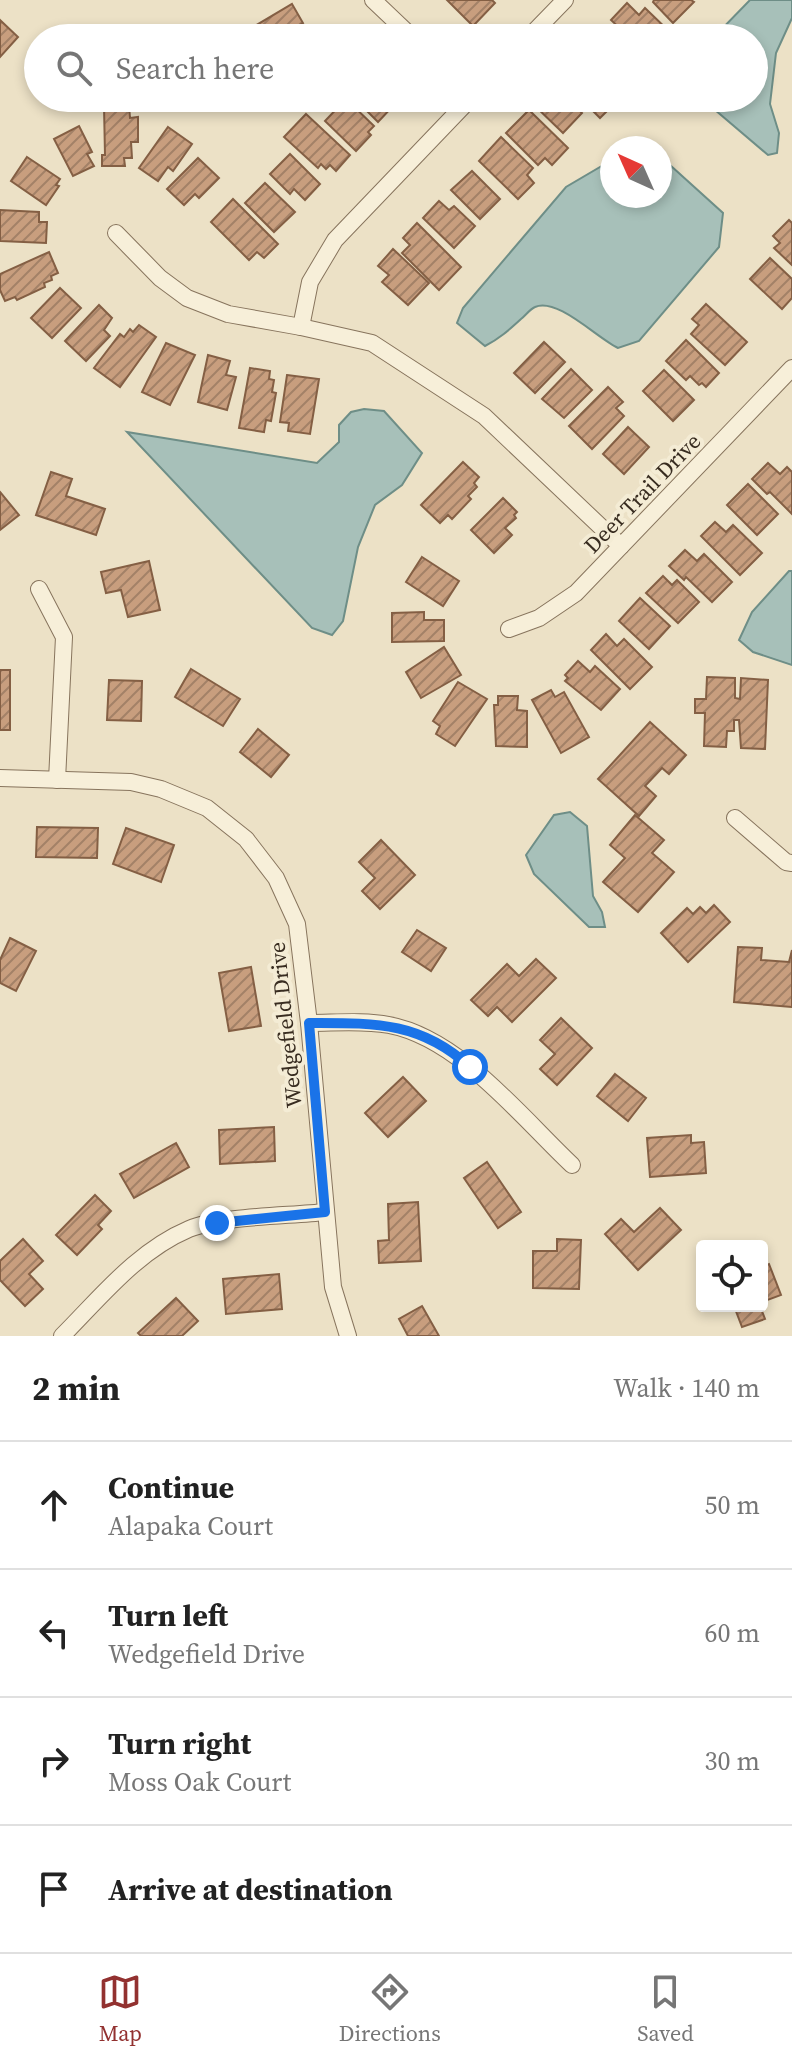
<!DOCTYPE html>
<meta charset="utf-8">
<style>
:root{--surface:#fff;--page:#f2f2f2;--text:#222;--muted:#767676;--line:#e0e0e0;--accent:#923130}
body{margin:0;font-family:"Source Serif 4",serif;background:var(--page);color:var(--text)}
.controls{position:absolute;right:24px;bottom:24px;display:grid;overflow:hidden;border-radius:8px;box-shadow:0 4px 12px #0003}
.controls button{width:72px;height:72px;display:grid;place-items:center;padding:0;border:0;border-bottom:2px solid var(--line);background:var(--surface);color:var(--text);font:40px sans-serif}
.compass{position:absolute;left:600px;top:136px;width:72px;height:72px;border-radius:50%;background:var(--surface);box-shadow:0 4px 12px #0003;rotate:315deg}
.stop{position:absolute;width:24px;height:24px;margin:-18px;border:6px solid #1a73e8;border-radius:50%;background:#fff}
.stop.end{background:#1a73e8;border-color:#fff;box-shadow:0 2px 8px #0008}
.list{margin:0;padding:0;list-style:none}
h2{display:flex;justify-content:space-between;align-items:center;height:104px;margin:0;padding:0 32px;font-size:34px}
h2 small{font-size:26px;font-weight:400;color:var(--muted)}
.list li{display:grid;grid-template-columns:52px 1fr auto;gap:24px;align-items:center;box-sizing:border-box;height:128px;padding:0 32px;border-top:2px solid var(--line)}
.list b{display:block;font-size:30px;white-space:nowrap}
.list p{margin:0;font-size:26px;white-space:nowrap;color:var(--muted)}
.list em{font-size:26px;font-style:normal;color:var(--muted)}
.icon{flex:none;width:44px;height:44px;fill:none;stroke:currentColor;stroke-width:2;stroke-linecap:round;stroke-linejoin:round}
.map{position:relative;flex:none;width:792px;height:1336px;overflow:hidden}
.search{position:absolute;background:var(--surface);box-shadow:0 4px 12px #0003;left:24px;right:24px;top:24px;height:88px;display:flex;align-items:center;gap:20px;box-sizing:border-box;padding:0 28px;border-radius:44px;color:var(--muted);font-size:30px}
.sheet{height:616px;background:var(--surface)}
nav{display:flex;justify-content:space-around;align-items:center;box-sizing:border-box;height:112px;border-top:2px solid var(--line);background:var(--surface);font-size:22px;color:var(--muted)}
nav a{display:grid;justify-items:center;gap:4px}
nav .on{color:var(--accent)}
.map>svg:first-child{display:block}
</style>
<div class="map">
<svg width="792" height="1336" viewBox="0 0 792 1336">
<defs>
<pattern id="building-hatch" width="6" height="6" patternUnits="userSpaceOnUse" patternTransform="scale(2)"><rect width="6" height="6" fill="#c89e7e"/><path d="M-1 1l2-2M0 6l6-6M5 7l2-2" fill="none" stroke="#a38167"/></pattern>
</defs>
<rect width="100%" height="100%" fill="#ece1c6"/>
<g fill="#a7c0b9" stroke="#6e8e87" stroke-width="2">
<path d="M750,0H792V18L776,53L770,104L779,133L777,153L768,155L701,98H754V38H713Z"/>
<path d="M660,156L723,213L719,247L639,341L618,348C597,338 557,297 535,307C530,309 525,316 521,319C509,330 499,339 485,346L457,323L463,308L566,187L612,160V196H660Z"/>
<path d="M364,409L384,411L422,453L402,485L375,505L358,547L343,621L332,635L312,628L127,432L317,463L339,442V425L351,412Z"/>
<path d="M789,571H792V665L753,652L739,640L752,612Z"/>
<path d="M570,812L587,826L593,896L602,912L605,927H589L534,874L526,855L554,815Z"/>
</g>
<g fill="url(#building-hatch)" stroke="#845f44" stroke-width="2">
<path d="M447,0H492L495,3L473,26Z"/>
<path d="M654,0H691L694,2L673,23L653,2Z"/>
<path d="M627,3L639,15L645,8L674,36H628L611,20Z"/>
<path d="M292,4L303,23L294,28L300,38H240L238,36Z"/>
<path d="M0,20L18,37L0,57Z"/>
<path d="M354,98H389L387,100L393,106L378,122Z"/>
<path d="M540,98H567L582,113L563,133L533,104Z"/>
<path d="M580,98H620L600,118Z"/>
<path d="M346,99L374,126L368,132L371,135L356,151L325,121Z"/>
<path d="M129,105L130,118L138,117V142H131L132,158H124L125,166H102V155H105L104,106Z"/>
<path d="M529,110L568,148L552,165L545,158L538,165L506,133Z"/>
<path d="M306,114L350,155L336,171L330,165L326,169L321,164L318,168L284,137Z"/>
<path d="M79,126L92,152L87,154L94,166L73,176L54,139Z"/>
<path d="M168,127L192,144L173,171L168,167L158,181L139,168Z"/>
<path d="M501,137L533,168L527,175L534,183L518,199L479,161Z"/>
<path d="M290,154L320,184L305,200L294,189L290,194L270,174Z"/>
<path d="M27,157L60,179L56,185L59,186L46,205L11,181Z"/>
<path d="M198,158L219,178L199,198L195,194L184,205L167,189Z"/>
<path d="M472,171L500,199L480,219L451,190Z"/>
<path d="M265,183L295,212L274,232L245,203Z"/>
<path d="M233,199L278,244L264,258L257,252L249,260L211,222Z"/>
<path d="M439,201L449,210L454,206L475,226L454,248L423,218Z"/>
<path d="M0,210L39,212V222H47L46,243L0,241Z"/>
<path d="M789,220L792,223V265L774,248L780,243L773,236Z"/>
<path d="M417,223L461,267L439,290L402,253L410,245L403,238Z"/>
<path d="M393,249L429,283L408,305L382,282L389,275L378,266Z"/>
<path d="M49,252L58,273L51,276L52,280L44,283L45,287L17,300L15,297L5,301L0,290V274Z"/>
<path d="M770,258L792,279V298L782,309L750,279Z"/>
<path d="M60,288L81,308L52,338L31,318Z"/>
<path d="M706,304L747,342L725,365L691,334L699,325L692,319Z"/>
<path d="M99,305L112,318L104,330L110,336L86,361L65,341Z"/>
<path d="M139,325L156,337L120,387L94,368L120,334L124,337L130,329L133,332Z"/>
<path d="M686,340L719,373L706,387L702,383L699,385L690,376L686,380L666,361Z"/>
<path d="M544,342L565,362L535,393L514,373Z"/>
<path d="M166,343L195,355L170,405L142,392Z"/>
<path d="M208,355L230,361L226,375L236,377L227,410L198,402Z"/>
<path d="M250,368L270,371L269,379L274,380L272,392L276,393L271,421L266,420L264,432L239,428Z"/>
<path d="M571,369L592,390L564,418L542,399Z"/>
<path d="M664,370L694,400L673,421L643,391Z"/>
<path d="M287,375L319,379L310,434L288,431L289,423L280,422Z"/>
<path d="M608,387L623,402L616,408L624,416L592,449L569,426Z"/>
<path d="M628,427L649,447L624,474L603,454Z"/>
<path d="M463,462L479,477L474,483L477,487L468,496L471,499L452,519L448,515L440,523L421,505Z"/>
<path d="M768,463L780,474L787,467L792,472V514L770,492L767,494L752,479Z"/>
<path d="M51,472L72,479L66,496L105,509L96,535L36,515Z"/>
<path d="M748,484L778,514L757,535L727,505Z"/>
<path d="M0,492L19,515L0,530Z"/>
<path d="M503,498L517,512L514,515L516,518L505,528L512,535L494,553L471,530Z"/>
<path d="M715,522L726,532L733,525L762,553L740,575L701,536Z"/>
<path d="M685,550L697,561L704,554L732,582L712,602L686,577L684,580L669,566Z"/>
<path d="M422,557L459,581L443,606L406,582Z"/>
<path d="M149,561L160,610L128,617L121,590L106,593L101,572Z"/>
<path d="M663,576L672,585L677,580L699,602L678,623L646,593Z"/>
<path d="M640,598L670,626L649,649L619,621Z"/>
<path d="M424,612V620H444V641L392,642V613Z"/>
<path d="M606,634L617,646L624,639L652,667L630,689L591,650Z"/>
<path d="M444,647L461,675L421,698L406,672Z"/>
<path d="M578,661L590,672L595,666L620,689L601,710L565,681L568,678L565,675Z"/>
<path d="M191,669L240,699L223,726L175,697Z"/>
<rect x="0" y="670" width="10" height="60"/>
<path d="M707,677L735,678V698L740,699L741,678L768,680L765,749L741,748L739,720H734V731H727L726,747L704,746L705,713H695V699H706Z"/>
<path d="M109,680L142,681L141,721L107,720Z"/>
<path d="M458,682L487,699L455,746L436,734L440,726L433,721Z"/>
<path d="M551,690L555,697L564,692L589,737L561,753L532,700Z"/>
<path d="M498,696H518L517,710L527,711V747L496,746L494,705H498Z"/>
<path d="M650,722L686,755L669,774L662,768L645,786L656,796L639,816L598,779Z"/>
<path d="M258,729L289,755L271,777L240,752Z"/>
<path d="M635,815L664,840L652,853L674,872L638,912L603,882L625,858L610,845Z"/>
<path d="M37,827L98,828L97,858L36,857Z"/>
<path d="M126,828L174,845L161,882L113,864Z"/>
<path d="M381,840L415,875L380,909L362,891L375,878L359,862Z"/>
<path d="M714,905L730,922L688,962L661,933L687,908L693,914L700,907L706,913Z"/>
<path d="M417,930L446,948L431,971L402,952Z"/>
<path d="M10,938L36,951L16,991L0,983V960Z"/>
<path d="M738,947L762,948L761,960L789,962L792,950V1007L734,1002Z"/>
<path d="M536,959L556,978L512,1022L497,1007L488,1016L471,1000L507,964L519,976Z"/>
<path d="M251,967L261,1026L229,1031L219,973Z"/>
<path d="M561,1018L592,1048L557,1085L540,1069L555,1054L540,1040Z"/>
<path d="M615,1074L646,1098L628,1121L597,1096Z"/>
<path d="M403,1077L426,1101L388,1137L365,1113Z"/>
<path d="M274,1127L275,1161L220,1164L219,1130Z"/>
<path d="M691,1135V1143L704,1142L706,1173L650,1177L647,1138Z"/>
<path d="M176,1143L189,1167L134,1198L120,1174Z"/>
<path d="M487,1162L521,1212L498,1228L464,1178Z"/>
<path d="M95,1195L111,1211L98,1225L102,1229L77,1255L56,1235Z"/>
<path d="M418,1202L421,1261L379,1263L378,1241L389,1240L388,1204Z"/>
<path d="M660,1208L681,1230L638,1270L605,1234L621,1219L634,1232Z"/>
<path d="M23,1239L43,1261L29,1274L43,1289L25,1306L0,1280V1261Z"/>
<path d="M557,1239L581,1240L579,1289L533,1288V1251H557Z"/>
<path d="M769,1264L781,1295L762,1302V1267Z"/>
<path d="M279,1274L282,1309L226,1314L223,1279Z"/>
<path d="M176,1298L198,1321L182,1336H141L138,1333Z"/>
<path d="M422,1306L439,1336H408L399,1319Z"/>
<path d="M734,1306H760L765,1319L742,1327Z"/>
</g>
<g fill="none" stroke-linecap="round" stroke-linejoin="round">
<g stroke="#87745d" stroke-width="18">
<g id="street">
<path d="M373,0L413,38"/>
<path d="M528,38L565,0"/>
<path d="M116,233L160,278L187,298L228,314L301,327L372,343L484,416L621,546"/>
<path d="M301,327L310,282L335,240L471,98"/>
<path d="M39,589L64,637L57,780"/>
<path d="M509,629L539,618L576,593L792,368"/>
<path d="M0,778L131,782L161,789L207,808L246,839L276,878L297,924L309,1023L333,1287L348,1336"/>
<path d="M735,818L786,862L792,863"/>
<path d="M309,1023C335,1023 363,1020 389,1025C459,1038 521,1117 572,1165"/>
<path d="M62,1336C101,1297 137,1251 189,1229C220,1216 289,1216 325,1212"/>
</g>
</g>
<use href="#street" stroke="#f7efd9" stroke-width="16"/>
</g>
<g fill="none" stroke-linecap="round" stroke-linejoin="round">
<path stroke="#1a73e8" stroke-width="10" d="M217,1223L325,1212L309,1023C373,1023 420,1021 470,1067"/>
</g>
<g text-anchor="middle" dominant-baseline="central" stroke-width="8" stroke-linejoin="round" paint-order="stroke">
<g font-size="22" fill="#382c20" stroke="#f4ecd5">
<text transform="translate(642 493) rotate(-46)">Deer Trail Drive</text>
<text transform="translate(285 1025) rotate(-96)">Wedgefield Drive</text>
</g>
</g>
</svg>
<div class="controls">
<button><svg class="icon" aria-label="locate" viewBox="0 0 24 24"><circle cx="12" cy="12" r="6"/><path d="M12 2v4M12 18v4M2 12h4M18 12h4"/></svg></button>
</div>
<svg class="compass" viewBox="-18 -18 36 36"><path d="M0-13l5 13h-10z" fill="#e53935"/><path d="M0 13l5-13h-10z" fill="#767676"/></svg>
<div class="stop" style="left:470px;top:1067px"></div>
<div class="stop end" style="left:217px;top:1223px"></div>
<div class="search"><svg class="icon" aria-label="search" viewBox="0 0 24 24"><circle cx="10" cy="10" r="6"/><path d="M15 15l6 6"/></svg>Search here</div>
</div>
<section class="sheet">
<h2>2 min<small>Walk · 140 m</small></h2>
<ul class="list">
<li><svg class="icon" aria-label="ahead" viewBox="0 0 24 24"><path d="M12 20V5M6 11l6-6 6 6"/></svg><div><b>Continue</b><p>Alapaka Court</p></div><em>50 m</em></li>
<li><svg class="icon" aria-label="left" viewBox="0 0 24 24"><path d="M17 20v-9H6M10 6l-5 5 5 5"/></svg><div><b>Turn left</b><p>Wedgefield Drive</p></div><em>60 m</em></li>
<li><svg class="icon" aria-label="right" viewBox="0 0 24 24"><path d="M7 20v-9h11M14 6l5 5-5 5"/></svg><div><b>Turn right</b><p>Moss Oak Court</p></div><em>30 m</em></li>
<li><svg class="icon" aria-label="arrive" viewBox="0 0 24 24"><path d="M6 21V4h12l-3 4 3 4H6"/></svg><div><b>Arrive at destination</b></div></li>
</ul>
</section>
<nav>
<a class="on"><svg class="icon" aria-label="map" viewBox="0 0 24 24"><path d="M3 6l6-2 6 2 6-2v14l-6 2-6-2-6 2zM9 4v14M15 6v14"/></svg>Map</a>
<a><svg class="icon" aria-label="directions" viewBox="0 0 24 24"><path d="M12 3l9 9-9 9-9-9zM9 14v-3h6M13 9l2 2-2 2"/></svg>Directions</a>
<a><svg class="icon" aria-label="saved" viewBox="0 0 24 24"><path d="M7 4h10v16l-5-4-5 4z"/></svg>Saved</a>
</nav>
